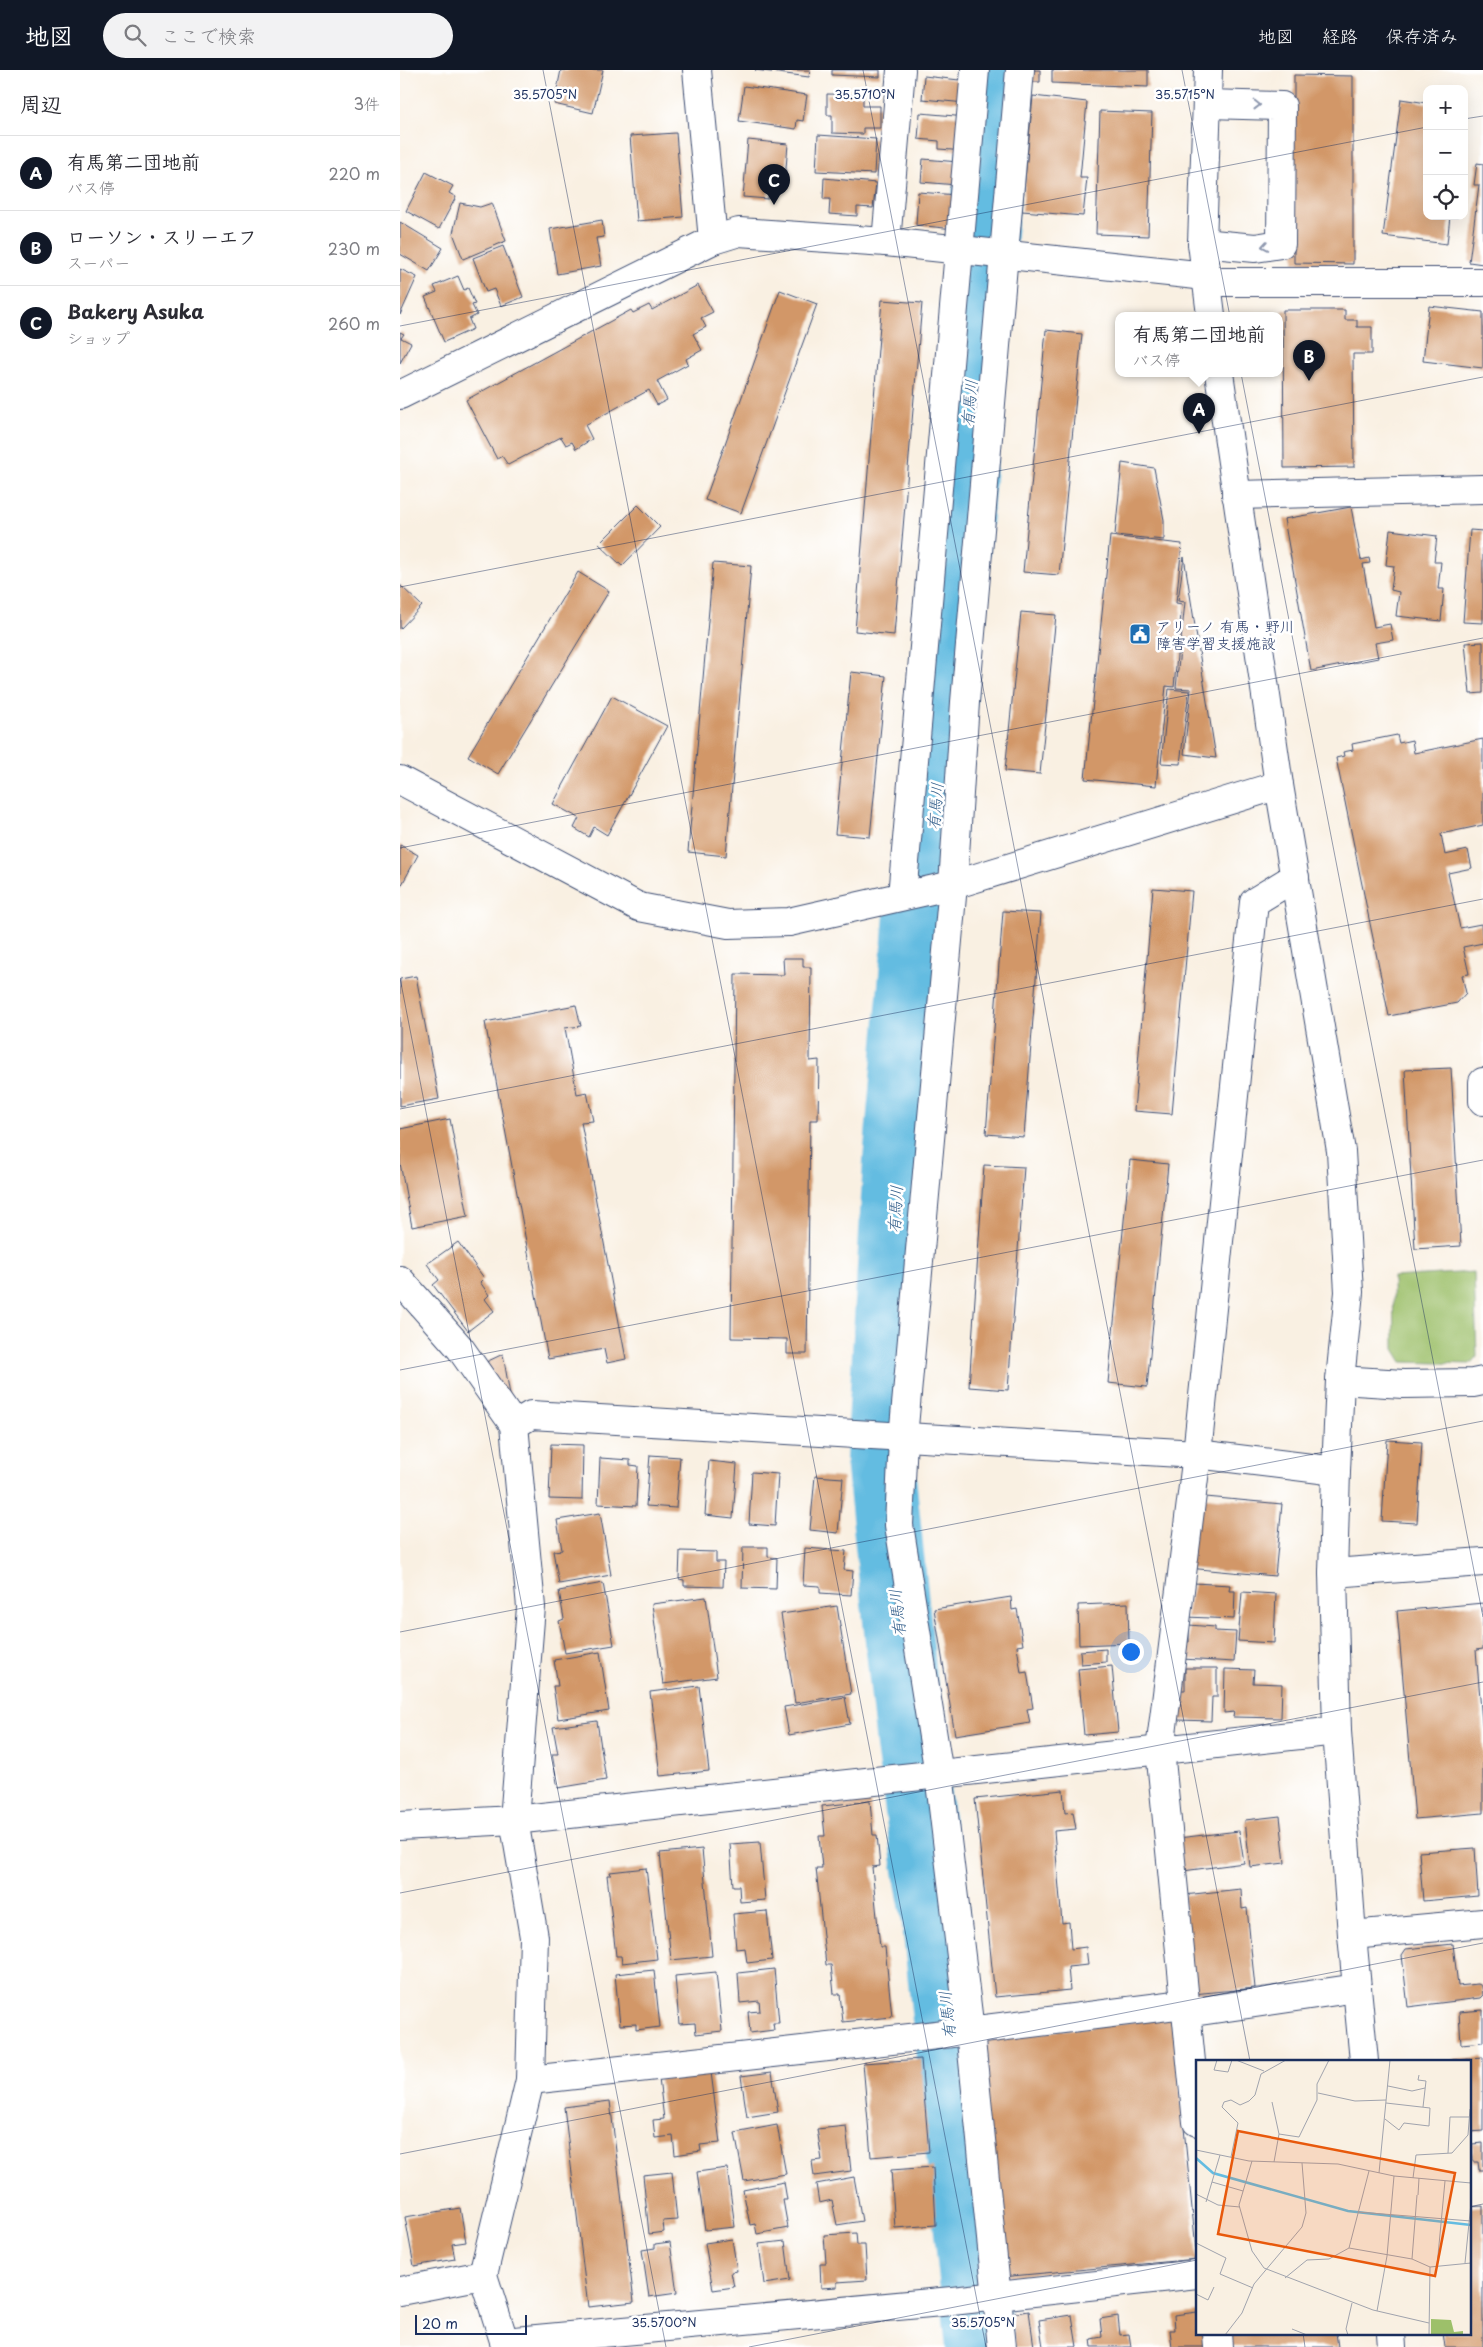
<!DOCTYPE html>
<html lang="ja">
<meta charset="utf-8">
<style>
:root{--surface:#fff;--page:#f2f2f3;--text:#2b2b33;--muted:#7c7c81;--line:#e1e1e2;--accent:#111827}
body{margin:0;font-family:"Playpen Sans","Klee One",sans-serif;background:var(--page);color:var(--text)}
.controls{position:absolute;right:15px;top:15px;display:grid;overflow:hidden;border-radius:10px;box-shadow:0 5px 20px #0002}
.controls button{width:45px;height:45px;display:grid;place-items:center;padding:0;border:0;border-bottom:1px solid var(--line);background:var(--surface);color:var(--text);font:25px sans-serif}
.scale{position:absolute;left:15px;bottom:12px;width:112px;box-sizing:border-box;padding-left:5px;border:2px solid #1b2f5e;border-top:0;font-size:14px;line-height:18px;white-space:nowrap;color:#1b2f5e;-webkit-text-stroke:4px #fff;paint-order:stroke}
.you{position:absolute;left:730px;top:1581px;width:18px;height:18px;margin:-12px;border:4px solid #fff;border-radius:50%;background:#1a73e8;box-shadow:0 0 0 8px #1a73e833}
.badge{display:grid;place-items:center;width:32px;height:32px;border-radius:50%;background:var(--accent);color:#fff;font-size:16px;font-weight:700}
.pin{position:absolute;translate:-50% -41px;filter:drop-shadow(0 1px 2px #0008)}
.pin::after{content:'';position:absolute;top:26px;width:18px;height:15px;background:inherit;clip-path:polygon(0 0,100% 0,50% 100%)}
.popup{position:absolute;left:715px;top:242px;width:168px;height:65px;box-sizing:border-box;display:grid;place-content:center;border-radius:10px;background:var(--surface);filter:drop-shadow(0 1px 4px #0005);font-size:16px;white-space:nowrap;color:var(--muted)}
.popup b{font-size:19px;color:var(--text)}
.popup::after{content:'';position:absolute;left:50%;top:100%;margin-left:-10px;border:10px solid transparent;border-top-color:var(--surface)}
.list{margin:0;padding:0;list-style:none}
h2{display:flex;justify-content:space-between;align-items:center;height:65px;margin:0;padding:0 20px;font-size:21px}
h2 small{font-size:16px;font-weight:400;color:var(--muted)}
.list li{display:grid;grid-template-columns:32px 1fr auto;gap:15px;align-items:center;box-sizing:border-box;height:75px;padding:0 20px;border-top:1px solid var(--line)}
.list b{display:block;font-size:19px;white-space:nowrap}
.list p{margin:0;font-size:16px;white-space:nowrap;color:var(--muted)}
.list em{font-size:16px;font-style:normal;color:var(--muted)}
.icon{flex:none;width:28px;height:28px;fill:none;stroke:currentColor;stroke-width:2;stroke-linecap:round;stroke-linejoin:round}
.map{position:relative;flex:none;width:1083px;height:2277px;overflow:hidden}
header{display:flex;align-items:center;gap:30px;box-sizing:border-box;height:70px;padding:0 25px;background:var(--accent);color:#fff}
header strong{font-size:24px}
nav{display:flex;gap:28px;margin-inline-start:auto;font-size:18px}
.search{width:350px;height:45px;background:var(--page);display:flex;align-items:center;gap:12px;box-sizing:border-box;padding:0 18px;border-radius:28px;color:var(--muted);font-size:19px}
main{display:flex}
aside{flex:1;background:var(--surface)}
.map>svg:first-child{display:block}
</style>
<header>
<strong>地図</strong>
<div class="search"><svg class="icon" aria-label="search" viewBox="0 0 24 24"><circle cx="10" cy="10" r="6"/><path d="M15 15l6 6"/></svg>ここで検索</div>
<nav><a>地図</a><a>経路</a><a>保存済み</a></nav>
</header>
<main>
<aside>
<h2>周辺<small>3件</small></h2>
<ul class="list">
<li><span class="badge">A</span><div><b>有馬第二団地前</b><p>バス停</p></div><em>220 m</em></li>
<li><span class="badge">B</span><div><b>ローソン・スリーエフ</b><p>スーパー</p></div><em>230 m</em></li>
<li><span class="badge">C</span><div><b>Bakery Asuka</b><p>ショップ</p></div><em>260 m</em></li>
</ul>
</aside>
<div class="map">
<svg width="1083" height="2277" viewBox="0 0 1083 2277">
<rect width="100%" height="100%" fill="#fff"/>
<filter id="ink" filterUnits="userSpaceOnUse"><feTurbulence type="fractalNoise" baseFrequency=".02" numOctaves="2"/><feDisplacementMap in="SourceGraphic" scale="10" xChannelSelector="R" yChannelSelector="G"/><feConvolveMatrix kernelMatrix="1 2 1 2 8 2 1 2 1" color-interpolation-filters="sRGB"/></filter>
<filter id="wash" filterUnits="userSpaceOnUse"><feTurbulence type="fractalNoise" baseFrequency=".0096" numOctaves="4" result="noise"/><feDisplacementMap in="SourceGraphic" scale="20" xChannelSelector="R" yChannelSelector="G"/><feGaussianBlur stdDeviation="1.12" result="paint"/><feColorMatrix in="noise" values="0 0 0 0 0 0 0 0 0 0 0 0 0 0 0 0 0 1.4 0 .05"/><feComposite in="paint" operator="in"/></filter>
<g filter="url(#wash)">
<rect width="100%" height="100%" fill="#f9f0e2"/>
<path fill="#9dc06a" stroke="#5c7864" d="M1074,1202L1077,1286L1070,1294L1002,1292L994,1279L993,1207Z"/>
<g fill="none" stroke-linecap="round" stroke-linejoin="round">
<path stroke="#64bce1" stroke-width="68" d="M580,2277L535,1843L527,1799L510,1675L480,1389L497,1091L518,846L529,789L597,0"/>
</g>
<g id="blocks">
<g fill="#d29767">
<path d="M161,0H203L193,43L154,34Z"/>
<path d="M355,0H410L409,7Z"/>
<path d="M432,0H480V7L432,5Z"/>
<path d="M632,0H640V12H631Z"/>
<path d="M652,0H748V17L652,13Z"/>
<path d="M894,5L953,6V194L894,193Z"/>
<path d="M524,6L568,11L566,33L522,29Z"/>
<path d="M344,16L407,25L403,51L397,50L396,59L339,51Z"/>
<path d="M427,24L463,25V36H480V58H463V64L432,63V45H427Z"/>
<path d="M633,26L687,32L680,108H687L683,146L622,141Z"/>
<path d="M1001,29L1027,33V146H1050L1047,174L983,166Z"/>
<path d="M700,41L752,43L748,166L696,164Z"/>
<path d="M520,43L567,47L565,81L539,79V71L518,69Z"/>
<path d="M276,63L283,147L237,151L230,66Z"/>
<path d="M418,65L476,69L474,104L416,101Z"/>
<path d="M348,70L388,74L385,110L369,109L368,129L343,127Z"/>
<path d="M523,89L559,92L557,115L521,112Z"/>
<path d="M1077,93L1083,94V194L1069,192L1079,115H1074Z"/>
<path d="M26,102L53,116L49,123L56,127L39,159L6,141Z"/>
<path d="M424,108L476,113L473,138L457,137V146L429,144L430,129H423Z"/>
<path d="M518,122L557,125L554,159L516,155Z"/>
<path d="M60,133L80,137L92,133L106,171L63,189L53,163Z"/>
<path d="M202,150L204,167L196,168L201,196L157,204L150,159Z"/>
<path d="M0,152L43,178L29,201L0,184Z"/>
<path d="M103,176L123,227L101,236L94,219L86,222L73,188Z"/>
<path d="M0,199L17,207L0,245Z"/>
<path d="M58,206L64,220L68,218L75,234L72,235L77,245L69,249L73,259L44,272L25,227L37,222L34,216Z"/>
<path d="M298,215L313,242L301,248L306,257L293,264L302,280L286,289L288,294L257,311L267,330L257,335L249,320L185,355L192,369L176,379L172,372L166,375L161,367L108,395L102,386L97,389L66,330L231,240L233,243L249,235L252,240Z"/>
<path d="M380,220L417,234L341,443L305,430Z"/>
<path d="M482,230L522,233L494,565L455,561Z"/>
<path d="M1029,236L1083,242V298L1023,291Z"/>
<path d="M883,240H945V250H957V257H972V284H953L954,397L884,398Z"/>
<path d="M646,260L682,264L659,505L623,502Z"/>
<path d="M0,262L4,264L1,268L11,273L0,293Z"/>
<path d="M722,393L754,398L764,450V470L715,465Z"/>
<path d="M238,435L260,457L222,496L199,474Z"/>
<path d="M951,437L961,490L969,488L970,493L963,494L974,557L990,554L993,570L975,573L978,588L911,601L884,449Z"/>
<path d="M990,460L1037,466L1034,492H1041L1038,519H1044L1041,551L996,546L999,522L991,520L994,496L986,495Z"/>
<path d="M1070,460L1083,461V553L1063,552Z"/>
<path d="M710,466L782,474L776,533L782,534L774,617L766,616L756,716L685,709Z"/>
<path d="M784,487L816,688L784,684L791,619L776,618L785,532L778,531Z"/>
<path d="M313,493L351,496L326,786L288,782Z"/>
<path d="M178,502L209,521L98,704L68,686Z"/>
<path d="M0,515L22,536L0,559Z"/>
<path d="M621,542L656,545L640,704L605,701Z"/>
<path d="M1083,572V623L1070,624L1065,573Z"/>
<path d="M451,602L486,606L470,767L435,764Z"/>
<path d="M769,619L789,621L780,694L761,693Z"/>
<path d="M212,626L267,656L207,765L194,757L189,767L174,758L179,748L153,734Z"/>
<path d="M997,665L999,673L1012,670L1014,683L1083,669V755L1041,764L1045,785L1068,780L1072,798L1048,803L1060,858L1081,854L1083,873L1063,877L1069,904L1062,905L1066,923L1057,933L989,946L936,688L944,686L943,682L953,680L952,674Z"/>
<path d="M0,775L18,785L0,818Z"/>
<path d="M753,818L792,821L772,1044L734,1041Z"/>
<path d="M603,841L641,843L624,1067L586,1064Z"/>
<path d="M383,888H403V897H411L410,991L419,990L418,1050H410L407,1284H387V1269L331,1268L335,904L384,905Z"/>
<path d="M16,906L39,1029L0,1036V909Z"/>
<path d="M176,935L181,956L165,958L177,1024L187,1022L193,1051L181,1052L226,1289L207,1293L204,1279L148,1289L85,952Z"/>
<path d="M1051,998L1061,1176L1015,1179L1005,1000Z"/>
<path d="M50,1049L68,1146L12,1157L0,1093V1059Z"/>
<path d="M730,1090L768,1094L747,1317L708,1313Z"/>
<path d="M584,1095L624,1097L608,1320L569,1317Z"/>
<path d="M58,1172L84,1208L80,1212L89,1225L85,1229L94,1241L68,1261L33,1215L39,1210L27,1194Z"/>
<path d="M103,1284L110,1325L104,1330L82,1294Z"/>
<path d="M987,1370L1022,1372L1017,1453L982,1451Z"/>
<path d="M151,1374L183,1375L182,1430L149,1429Z"/>
<path d="M250,1385L280,1387L276,1438L246,1436Z"/>
<path d="M200,1388L230,1390V1395L238,1396L236,1436L198,1434Z"/>
<path d="M309,1391L337,1394L333,1448L305,1445Z"/>
<path d="M352,1402L378,1404L375,1456L349,1454Z"/>
<path d="M415,1406L443,1408L438,1463L410,1460Z"/>
<path d="M795,1426L882,1434L875,1506L788,1498Z"/>
<path d="M200,1443L211,1505L159,1514L153,1481L162,1480L157,1450Z"/>
<path d="M343,1477H368V1487L377,1488L376,1519L342,1518Z"/>
<path d="M405,1478L446,1481L444,1500L453,1501L451,1525L420,1523V1516L403,1515Z"/>
<path d="M280,1481L316,1482V1492H324L323,1517L284,1516V1510L279,1509Z"/>
<path d="M203,1513L214,1575L165,1583L159,1551L164,1549L159,1521Z"/>
<path d="M794,1513L830,1515L829,1521H835L834,1549L786,1547Z"/>
<path d="M842,1522L876,1524L874,1573L838,1571Z"/>
<path d="M306,1527L317,1607L263,1614L252,1534Z"/>
<path d="M611,1527L612,1540L617,1539L623,1575L617,1576L621,1603L627,1602L633,1638L627,1639L630,1653L555,1665L534,1539Z"/>
<path d="M728,1533L729,1573L679,1575L678,1535Z"/>
<path d="M1083,1533V1579L1076,1580L1083,1664V1743L1015,1749L997,1541Z"/>
<path d="M437,1536L451,1624L395,1633L381,1544Z"/>
<path d="M789,1555L815,1557V1561L836,1562L834,1592L782,1589L784,1572H789Z"/>
<path d="M706,1579V1592L681,1594L680,1581Z"/>
<path d="M200,1582L209,1641L158,1649L153,1616H158L154,1590Z"/>
<path d="M712,1596L718,1662L684,1665L678,1599Z"/>
<path d="M785,1598H817V1627H812L811,1651L778,1650L779,1620H785Z"/>
<path d="M825,1599L854,1600L853,1613L882,1614L881,1648L833,1647L834,1642L824,1643Z"/>
<path d="M299,1616L309,1701L260,1706L250,1622Z"/>
<path d="M445,1627L450,1654L389,1665L384,1637Z"/>
<path d="M197,1651L206,1710L158,1718L152,1684H158L153,1657Z"/>
<path d="M663,1720L665,1743L673,1742L676,1759L654,1761L662,1853L669,1852L671,1879L686,1877L688,1895L668,1897L670,1920L595,1927L575,1729Z"/>
<path d="M470,1731L473,1765H477L480,1796L472,1797L480,1877H485L492,1947L443,1952L440,1924H434L431,1895H426L416,1798H422L419,1766H425L422,1736Z"/>
<path d="M880,1746L885,1793L850,1797L845,1750Z"/>
<path d="M839,1761L844,1793L783,1801L778,1768Z"/>
<path d="M360,1772L365,1830L340,1832L339,1816H333L330,1774Z"/>
<path d="M1075,1778L1078,1826L1023,1831L1019,1782Z"/>
<path d="M302,1779L312,1886L271,1890L260,1783Z"/>
<path d="M246,1798L257,1889L222,1893L221,1886H216L207,1805H211L210,1802Z"/>
<path d="M841,1819L842,1839L847,1838L855,1918L793,1924L784,1825Z"/>
<path d="M367,1841L372,1890L347,1893L345,1878L336,1879L333,1844Z"/>
<path d="M1053,1874L1058,1916L1078,1914L1082,1916L1083,1925L1080,1928L1008,1937L1002,1885L1006,1879Z"/>
<path d="M374,1899L379,1953H373L374,1960L350,1963L348,1942L360,1941L359,1931L340,1933L338,1903Z"/>
<path d="M254,1900L260,1957L236,1960V1954L220,1955L215,1904Z"/>
<path d="M316,1902L322,1961L296,1964L295,1953L279,1954L275,1906Z"/>
<path d="M1083,1940V1972L1061,1974L1059,1942Z"/>
<path d="M773,1947L797,2189L601,2207L578,1970Z"/>
<path d="M1083,1987V2061L1069,2062V1991H1053V1989Z"/>
<path d="M521,1989L529,2082L471,2087L463,1993Z"/>
<path d="M311,2002L320,2073L300,2075L301,2081L275,2085L273,2066L255,2068L253,2050L264,2049L259,2009Z"/>
<path d="M372,2002L378,2042L347,2047L341,2006Z"/>
<path d="M210,2031L234,2232L188,2237L164,2037Z"/>
<path d="M377,2055L386,2104L344,2111L335,2063Z"/>
<path d="M446,2056L451,2101L414,2106L412,2091L422,2090L417,2059Z"/>
<path d="M1083,2073V2100H1079L1078,2092H1073L1072,2074Z"/>
<path d="M533,2097L536,2155L495,2158L491,2100Z"/>
<path d="M327,2098L335,2157L305,2160L297,2102Z"/>
<path d="M272,2102L277,2150L263,2151L264,2162L249,2164L243,2105Z"/>
<path d="M454,2107L462,2151L437,2155L432,2130L419,2133L416,2114Z"/>
<path d="M384,2112L387,2130H383L388,2158L357,2164L355,2154L350,2155L343,2120Z"/>
<path d="M1083,2136V2277H1045L1043,2263H1069V2137Z"/>
<path d="M60,2138L66,2172L52,2174L55,2189L14,2196L5,2147Z"/>
<path d="M456,2163L457,2175H465L467,2210L437,2212V2217L421,2218L420,2193H426L424,2165Z"/>
<path d="M332,2169L337,2201L331,2202L334,2217L313,2220L305,2173Z"/>
<path d="M385,2171L390,2210L364,2214L359,2174Z"/>
<path d="M270,2172L277,2223L249,2227L242,2180L255,2178V2174Z"/>
<path d="M629,2241L634,2277H615L610,2244Z"/>
<path d="M797,2242V2263H805L807,2277H772L770,2260H775L774,2245Z"/>
<path d="M672,2245L677,2277H643L639,2250Z"/>
<path d="M718,2246L720,2265L729,2264L731,2277H692L691,2269L702,2267L700,2249Z"/>
<path d="M829,2263H936L938,2277H830Z"/>
</g>
</g>
</g>
<g filter="url(#ink)">
<use href="#blocks" fill-opacity="0" stroke="#3c4c72" stroke-width="1"/>
<g fill="none" stroke-linecap="round" stroke-linejoin="round">
<g stroke="#3c4c72" stroke-width="30">
<g id="minor">
<path d="M297,0L313,170"/>
<path d="M808,0L802,173L811,245"/>
<path d="M486,172L501,0"/>
<path d="M802,173L855,178L881,174L882,36L808,34"/>
<path d="M806,212H1083"/>
<path d="M819,303L879,715L941,1081L949,1222L940,1310L936,1401L933,1503L937,1661L952,1865L964,1991"/>
<path d="M0,325L313,170L339,162L486,172L806,206"/>
<path d="M836,425L1083,419"/>
<path d="M0,710L239,837L328,854L389,852L553,815L879,715"/>
<path d="M502,826L575,0"/>
<path d="M1083,1012V1031"/>
<path d="M0,1210L60,1278L114,1355L131,1537L114,1750L134,1867L130,2010L83,2205L106,2277"/>
<path d="M940,1310L1003,1314L1073,1313L1083,1311"/>
<path d="M114,1355L131,1345L797,1384L936,1401"/>
<path d="M933,1503L1083,1492"/>
<path d="M0,1756L114,1750L937,1661"/>
<path d="M952,1865L1083,1853"/>
<path d="M786,1943L957,1918"/>
<path d="M130,2010L528,1966L784,1934"/>
<path d="M797,2052L760,1680L797,1384L854,832L895,807"/>
<path d="M0,2221L83,2205"/>
<path d="M817,2263L818,2277"/>
<path d="M991,2263L992,2277"/>
<path d="M104,2272L552,2231L797,2204"/>
<path d="M602,2277L570,1961L539,1704L499,1455L503,1368L553,815L565,632L620,0"/>
</g>
</g>
<use href="#minor" stroke="#fff" stroke-width="28"/>
</g>
<defs><path id="oneway-chevron" d="M-2-3.5L2.5 0L-2 3.5" fill="none" stroke-width="1.6" stroke-linecap="round" stroke-linejoin="round" transform="scale(1.25)"/></defs>
<g stroke="#8d97ae">
<use href="#oneway-chevron" transform="translate(857 35) rotate(1)"/>
<use href="#oneway-chevron" transform="translate(865 176) rotate(170)"/>
</g>
</g>
<path fill="none" stroke="#1b2f5e" stroke-width="1" stroke-opacity="0.45" d="M143,0L586,2277M463,0L850,1991M782,0L1083,1547M1064,49L1083,46M0,256L1027,57M0,517L1083,307M0,778L1083,568M0,908L266,2277M0,1039L1083,829M0,1300L1083,1090M0,1562L1083,1351M0,1823L1083,1612M0,2084L1083,1873M1069,2137L1083,2134M903,2263L905,2277M349,2277L797,2190"/>
<defs>
<g id="civic-square" transform="scale(1.125)"><rect x="-9" y="-9" width="18" height="18" rx="4" fill="#1f6fb2" stroke="#fff"/><path d="M-.6-6.5H3V-4.5H.6V-3L4-1V1h2V6H-6V1h2V-1L-.6-3ZM-1.2 2.5V6h2.4V2.5Z" fill="#fff"/></g>
</defs>
<g fill-rule="evenodd">
<use href="#civic-square" x="740" y="564"/>
</g>
<g text-anchor="middle" dominant-baseline="central" stroke-width="5" stroke-linejoin="round" paint-order="stroke">
<g font-size="15" fill="#1b2f5e" stroke="#fff" text-anchor="start">
<text x="756" y="555">アリーノ 有馬・野川<tspan x="756" dy="17">障害学習支援施設</tspan></text>
</g>
<g font-size="16" font-style="italic" fill="#35608c" stroke="#fff">
<text transform="translate(568 333) rotate(-85)">有馬川</text>
<text transform="translate(534 736) rotate(-85)">有馬川</text>
<text transform="translate(494 1139) rotate(-87)">有馬川</text>
<text transform="translate(496 1543) rotate(-96)">有馬川</text>
<text transform="translate(546 1945) rotate(-96)">有馬川</text>
</g>
</g>
<g transform="translate(796 1990)">
<rect width="275" height="275" fill="#f9f0e2"/>
<path d="M235,259L255,260L258,272L267,271V275H235Z" fill="#9dc06a"/>
<path fill="none" stroke="#64bce1" stroke-width="2.5" d="M0,98L17,113L152,151L275,165"/>
<path fill="none" stroke="#a0a3ad" stroke-width="1" d="M21,0L18,10L32,12L36,0M40,0L68,11M223,15L222,20L230,21L227,47M192,26L216,31L229,28M122,33L159,41L190,40M76,42L83,74M189,59L203,70L208,63L233,66L234,48L190,43M0,90L53,101L142,104L198,116L275,123M252,93L254,57H273M35,97L42,63L26,47L28,42L35,40L44,45L53,41L59,35L65,14L90,0M56,101L43,145L56,191L68,208L177,250L233,263M78,102L83,74L103,77L121,40V24L133,0M183,113L194,0M217,118L220,95L256,93L272,75L274,49M16,122L47,131M0,134L22,145L44,147M222,135L223,118M10,142L24,95M162,152L275,161M0,183L30,198L24,214L57,228M153,188L173,111M216,199L221,135M269,203L275,143M241,206L249,121M89,218L111,200L133,199L153,188L216,199L234,207L275,203M0,234L12,240L18,227M181,251L191,196L198,116M96,269L111,275M29,275L46,253L58,224L106,167L110,153L106,103M152,275L150,269L156,243M233,275L234,207"/>
<path fill="#e8590c" fill-opacity="0.15" stroke="#e8590c" stroke-width="2.5" d="M42,71L259,113L239,216L22,174Z"/>
<rect width="275" height="275" fill="none" stroke="#1b2f5e" stroke-width="2.5"/>
</g>
<g font-size="12" text-anchor="middle" fill="#1b2f5e" stroke="#fff" stroke-width="5" stroke-linejoin="round" paint-order="stroke">
<text x="145" y="29">35.5705°N</text>
<text x="465" y="29">35.5710°N</text>
<text x="785" y="29">35.5715°N</text>
<text x="264" y="2257">35.5700°N</text>
<text x="583" y="2257">35.5705°N</text>
</g>
</svg>
<div class="controls">
<button>+</button>
<button>−</button>
<button><svg class="icon" aria-label="locate" viewBox="0 0 24 24"><circle cx="12" cy="12" r="6"/><path d="M12 2v4M12 18v4M2 12h4M18 12h4"/></svg></button>
</div>
<div class="scale">20 m</div>
<div class="you"></div>
<div class="pin badge" style="left:799px;top:364px">A</div>
<div class="popup"><b>有馬第二団地前</b>バス停</div>
<div class="pin badge" style="left:909px;top:311px">B</div>
<div class="pin badge" style="left:374px;top:135px">C</div>
</div>
</main>
